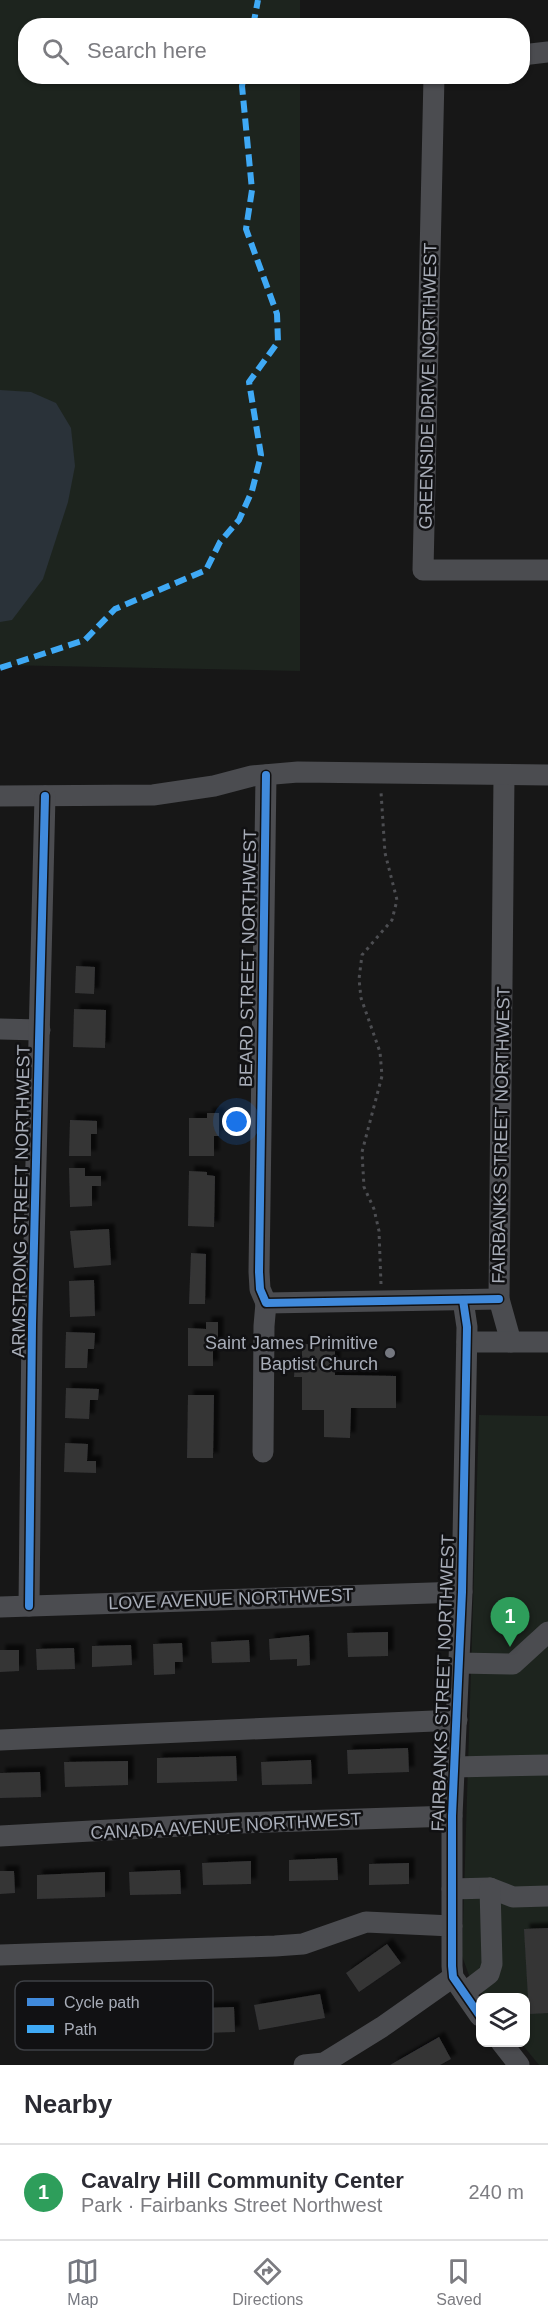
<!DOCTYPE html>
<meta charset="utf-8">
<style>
:root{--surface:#fff;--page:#f2f2f3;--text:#2b2b33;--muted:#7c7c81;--line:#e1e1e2;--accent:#757880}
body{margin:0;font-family:Arial,sans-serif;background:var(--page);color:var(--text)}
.controls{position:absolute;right:18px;bottom:18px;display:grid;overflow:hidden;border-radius:12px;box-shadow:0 2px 4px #0004}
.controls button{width:54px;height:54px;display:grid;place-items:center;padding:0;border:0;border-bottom:2px solid var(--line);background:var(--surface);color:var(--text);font:30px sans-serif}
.you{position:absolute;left:237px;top:1122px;width:21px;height:21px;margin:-15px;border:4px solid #fff;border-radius:50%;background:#1a73e8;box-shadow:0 0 0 9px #1a73e833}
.badge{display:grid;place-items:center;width:39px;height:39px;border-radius:50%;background:var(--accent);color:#fff;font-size:20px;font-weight:700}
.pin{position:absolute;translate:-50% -50px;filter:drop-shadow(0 2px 3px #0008)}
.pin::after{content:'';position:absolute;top:32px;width:21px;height:18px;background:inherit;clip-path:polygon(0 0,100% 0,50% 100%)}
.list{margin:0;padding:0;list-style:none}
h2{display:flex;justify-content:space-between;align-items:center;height:78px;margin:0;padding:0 24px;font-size:26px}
h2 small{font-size:20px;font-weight:400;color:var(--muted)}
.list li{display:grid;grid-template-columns:39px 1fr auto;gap:18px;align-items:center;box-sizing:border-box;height:96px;padding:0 24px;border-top:2px solid var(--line)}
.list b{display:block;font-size:22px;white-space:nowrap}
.list p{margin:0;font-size:20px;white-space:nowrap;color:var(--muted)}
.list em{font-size:20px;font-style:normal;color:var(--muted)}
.icon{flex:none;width:33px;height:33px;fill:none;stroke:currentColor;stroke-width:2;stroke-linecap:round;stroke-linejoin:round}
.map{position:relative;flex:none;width:548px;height:2065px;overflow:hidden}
.search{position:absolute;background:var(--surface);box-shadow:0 2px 4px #0004;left:18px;right:18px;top:18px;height:66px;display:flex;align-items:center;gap:15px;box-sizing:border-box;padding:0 21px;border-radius:24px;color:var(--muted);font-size:22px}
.sheet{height:174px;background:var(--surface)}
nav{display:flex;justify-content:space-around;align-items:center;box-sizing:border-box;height:84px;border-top:2px solid var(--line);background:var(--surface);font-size:16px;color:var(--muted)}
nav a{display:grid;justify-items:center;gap:3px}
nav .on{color:var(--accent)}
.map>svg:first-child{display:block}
</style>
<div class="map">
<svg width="548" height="2065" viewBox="0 0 548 2065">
<defs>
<filter id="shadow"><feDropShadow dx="5.5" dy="-5.5" stdDeviation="1.5" flood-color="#0009"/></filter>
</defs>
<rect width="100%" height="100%" fill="#171717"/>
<g fill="#1d241e">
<path d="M0,0H300V25L26,26V76L300,77V671L0,665Z"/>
<path d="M479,1415L548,1416V2065H539L521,2043L526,2042V1998L485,1997L470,1978L462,1956Z"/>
</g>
<path fill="#2a3239" d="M0,390L31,392L56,403L71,428L75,466L68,502L43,579L12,620L0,622Z"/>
<g fill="#353536" filter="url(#shadow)">
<path d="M76,966L95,967L94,994L75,993Z"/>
<path d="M74,1009L106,1010L105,1048L73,1047Z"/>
<path d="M207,1113H219V1136H214V1156H189V1118H207Z"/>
<path d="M70,1120L97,1121V1134H91V1156H69Z"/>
<path d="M69,1168H85V1176H101V1186H92V1206L70,1207Z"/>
<path d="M189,1171L207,1172V1175L215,1176L214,1227L188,1226Z"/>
<path d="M109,1229L111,1265L74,1268L70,1231Z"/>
<path d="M191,1253L206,1254L205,1304H189Z"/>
<path d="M94,1280L95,1316L70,1317L69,1281Z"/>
<path d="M206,1322H218V1345H213V1366H188V1328L206,1329Z"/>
<path d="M66,1332L95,1333L94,1349H88L87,1368H65Z"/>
<path d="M302,1344L335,1345V1375L396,1376V1408H351L350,1438L324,1437V1410H302V1377H294L295,1361H302Z"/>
<path d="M66,1388L99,1389L98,1400H90L89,1419L65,1418Z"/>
<path d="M188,1395H214L213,1458H187Z"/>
<path d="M65,1443L88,1444L87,1461H96V1473L64,1472Z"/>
<path d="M388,1632V1656L348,1657L347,1633Z"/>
<path d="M309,1635L310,1665L297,1666V1659L270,1660L269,1639Z"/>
<path d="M249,1640L250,1662L212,1663L211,1642Z"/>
<path d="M182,1643L183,1662H175V1674L154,1675L153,1644Z"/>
<path d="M131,1645L132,1665L92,1667V1646Z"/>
<path d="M74,1648L75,1669L37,1670L36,1649Z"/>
<path d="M0,1650H19V1671L0,1672Z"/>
<path d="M408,1748L409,1772L348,1774L347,1750Z"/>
<path d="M236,1756L237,1781L157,1783V1758Z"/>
<path d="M311,1760L312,1784L262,1785L261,1762Z"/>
<path d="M128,1761V1785L65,1787L64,1762Z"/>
<path d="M40,1772L41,1797L0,1798V1773Z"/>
<path d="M337,1858L338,1880L289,1881V1860Z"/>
<path d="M251,1861V1884L203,1885L202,1863Z"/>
<path d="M409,1863V1884L369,1885V1864Z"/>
<path d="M180,1870L181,1894L130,1895L129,1872Z"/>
<path d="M0,1871H14L15,1893L0,1894Z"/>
<path d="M105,1872V1897L37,1899V1875Z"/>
<path d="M548,1928V2013L529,2014L524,1929Z"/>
<path d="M387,1944L401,1963L359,1992L346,1973Z"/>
<path d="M320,1994L325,2018L259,2030L254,2005Z"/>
<path d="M234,2007L235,2032L171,2034L170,2009Z"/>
<path d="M439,2037L451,2059L440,2065H390Z"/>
</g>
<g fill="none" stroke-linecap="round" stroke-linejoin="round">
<path stroke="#4d4e52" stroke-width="3" stroke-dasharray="3 4.5" stroke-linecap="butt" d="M381,1284L379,1231L374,1209L364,1187L362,1152L382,1076L380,1052L361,998L359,979L362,955L392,920L397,900L385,853L381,792"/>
<g stroke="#4b4c50" stroke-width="21">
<path d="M522,55L548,52"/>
<path d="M434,76L423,570H548"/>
<path d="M266,775L259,1272L260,1289L266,1303"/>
<path d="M504,775L499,1299L511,1342"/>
<path d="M0,796L153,795L214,786L252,776L298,772L548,775"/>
<path d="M0,1029L40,1030"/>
<path d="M463,1300L467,1327L462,1592L452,1816V1966L453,1977L480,2016"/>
<path d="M266,1303L499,1299"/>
<path d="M467,1342H548"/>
<path d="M263,1452L264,1326L266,1303"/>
<path d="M29,1606L32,1325L45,796"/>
<path d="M0,1607L462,1592"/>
<path d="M459,1663L513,1664L548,1632"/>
<path d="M0,1740L457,1720"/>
<path d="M454,1767L548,1765"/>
<path d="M0,1836L237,1823L452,1816"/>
<path d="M452,1889L490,1888L513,1897L548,1896"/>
<path d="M0,1955L275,1946L303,1944L366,1922L452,1926"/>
<path d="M464,1993L489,1974L492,1964L490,1888"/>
<path d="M501,2042L519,2065"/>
<path d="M304,2065L324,2063L382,2027L453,1977"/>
</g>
<g stroke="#3fa9f5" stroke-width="6" stroke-dasharray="12 6" stroke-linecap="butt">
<path d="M253,26L258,0"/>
<path d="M0,668L85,640L115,609L206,570L220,542L239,520L252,491L261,455L249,382L278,342L277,314L246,229L252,190L242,86L244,76"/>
</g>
<g stroke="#111113" stroke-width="11">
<g id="cycleway">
<path d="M266,775L259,1272L260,1289L266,1303L499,1299"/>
<path d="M463,1300L467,1327L462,1592L452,1816V1966L453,1977L480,2016"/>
<path d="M29,1606L32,1325L45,796"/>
</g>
</g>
<use href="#cycleway" stroke="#408adc" stroke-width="8"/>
</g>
<circle fill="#757880" stroke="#111113" stroke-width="2" cx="390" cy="1353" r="6"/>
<g text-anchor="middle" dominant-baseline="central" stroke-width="5" stroke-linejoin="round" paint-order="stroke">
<g font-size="18" fill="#a8adb8" stroke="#111113">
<text transform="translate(428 386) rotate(-89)">GREENSIDE DRIVE NORTHWEST</text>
<text transform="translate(248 958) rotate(-89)">BEARD STREET NORTHWEST</text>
<text transform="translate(501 1135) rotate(-89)">FAIRBANKS STREET NORTHWEST</text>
<text transform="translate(21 1201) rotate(-89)">ARMSTRONG STREET NORTHWEST</text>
<text transform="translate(231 1599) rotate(-2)">LOVE AVENUE NORTHWEST</text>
<text transform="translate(443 1683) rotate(-88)">FAIRBANKS STREET NORTHWEST</text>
<text transform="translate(226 1826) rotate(-3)">CANADA AVENUE NORTHWEST</text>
</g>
<g font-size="18" fill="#a8adb8" stroke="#111113" text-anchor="end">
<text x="378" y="1343">Saint James Primitive<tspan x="378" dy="21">Baptist Church</tspan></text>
</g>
</g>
<rect x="15" y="1981" width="198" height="69" rx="9" fill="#111113" stroke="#3e4045" stroke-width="1.5"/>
<rect x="27" y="1998" width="27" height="8" fill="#408adc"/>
<rect x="27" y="2025" width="27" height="8" fill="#3fa9f5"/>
<g font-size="16" fill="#a8adb8">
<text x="64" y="2008">Cycle path</text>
<text x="64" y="2035">Path</text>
</g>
</svg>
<div class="controls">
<button><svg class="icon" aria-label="layers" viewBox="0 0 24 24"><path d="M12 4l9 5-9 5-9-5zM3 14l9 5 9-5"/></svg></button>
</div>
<div class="you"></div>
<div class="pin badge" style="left:510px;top:1647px;background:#2e9e5b">1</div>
<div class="search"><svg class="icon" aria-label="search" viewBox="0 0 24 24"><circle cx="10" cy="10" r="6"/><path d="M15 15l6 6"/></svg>Search here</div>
</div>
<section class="sheet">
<h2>Nearby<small></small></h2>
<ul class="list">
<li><span class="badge" style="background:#2e9e5b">1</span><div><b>Cavalry Hill Community Center</b><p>Park · Fairbanks Street Northwest</p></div><em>240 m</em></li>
</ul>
</section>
<nav>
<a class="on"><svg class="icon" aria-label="map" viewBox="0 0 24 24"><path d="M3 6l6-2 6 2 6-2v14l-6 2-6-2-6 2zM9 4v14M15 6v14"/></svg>Map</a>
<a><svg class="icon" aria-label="directions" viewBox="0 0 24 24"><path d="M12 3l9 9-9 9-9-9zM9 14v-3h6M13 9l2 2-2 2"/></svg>Directions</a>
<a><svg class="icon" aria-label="saved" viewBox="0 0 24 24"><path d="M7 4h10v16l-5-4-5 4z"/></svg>Saved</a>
</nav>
